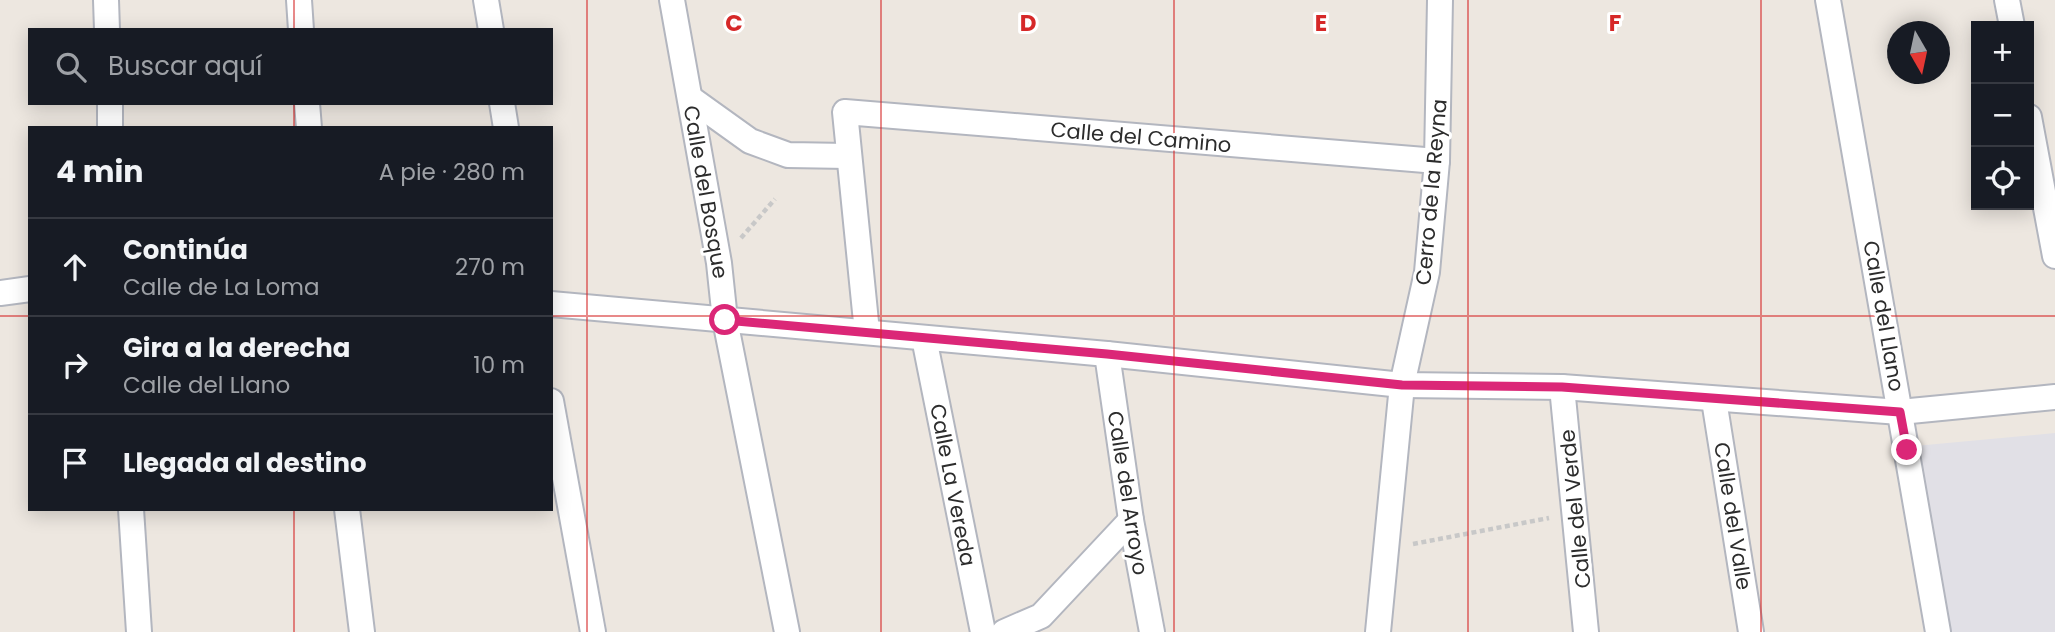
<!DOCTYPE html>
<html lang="es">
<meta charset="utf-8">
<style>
:root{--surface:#171b24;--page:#242831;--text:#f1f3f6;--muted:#9ea1a6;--line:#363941}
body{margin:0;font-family:Poppins,sans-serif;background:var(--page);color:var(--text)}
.controls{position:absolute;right:21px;top:21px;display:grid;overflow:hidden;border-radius:0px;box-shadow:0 4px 18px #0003}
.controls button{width:63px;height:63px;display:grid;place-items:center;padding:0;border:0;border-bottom:2px solid var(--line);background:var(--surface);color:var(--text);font:35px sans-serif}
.compass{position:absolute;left:1887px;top:21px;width:63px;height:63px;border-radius:50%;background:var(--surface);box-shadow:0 4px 18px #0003;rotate:171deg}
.stop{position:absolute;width:21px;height:21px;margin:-16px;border:5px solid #db2777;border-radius:50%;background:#fff}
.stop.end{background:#db2777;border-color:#fff;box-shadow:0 2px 7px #0008}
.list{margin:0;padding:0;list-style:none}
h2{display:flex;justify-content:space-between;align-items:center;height:91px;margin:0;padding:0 28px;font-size:30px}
h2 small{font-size:23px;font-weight:400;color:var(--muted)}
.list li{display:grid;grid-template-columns:46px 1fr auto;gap:21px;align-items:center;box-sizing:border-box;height:98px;padding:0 28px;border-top:2px solid var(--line)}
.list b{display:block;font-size:26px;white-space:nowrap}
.list p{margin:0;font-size:23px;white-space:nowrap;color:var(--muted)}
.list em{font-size:23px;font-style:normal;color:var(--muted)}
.icon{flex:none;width:38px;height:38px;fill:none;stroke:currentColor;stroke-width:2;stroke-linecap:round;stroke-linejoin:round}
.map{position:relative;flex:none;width:2055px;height:632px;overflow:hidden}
.search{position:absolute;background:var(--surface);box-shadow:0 4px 18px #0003;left:28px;top:28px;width:525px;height:77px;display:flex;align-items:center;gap:18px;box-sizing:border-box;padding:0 24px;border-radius:0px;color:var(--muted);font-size:26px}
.panel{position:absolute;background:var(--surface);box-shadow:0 4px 18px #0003;left:28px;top:126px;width:525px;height:385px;border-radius:0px}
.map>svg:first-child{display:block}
</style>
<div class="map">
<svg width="2055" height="632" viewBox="0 0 2055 632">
<rect width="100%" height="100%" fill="#ede7e0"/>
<path fill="#e1e0e6" d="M2055,433V632H1949L1915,446Z"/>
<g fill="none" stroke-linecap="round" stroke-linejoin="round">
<g stroke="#b3b6bf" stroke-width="28">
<g id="street">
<path d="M106,0L107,30"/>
<path d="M299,0L301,30"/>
<path d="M486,0L491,30"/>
<path d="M672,0L719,263L725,320L787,632"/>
<path d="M1828,0L1938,632"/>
<path d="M2007,0L2012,26"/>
<path d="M690,98L750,141L788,155L848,156"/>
<path d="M110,103V128"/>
<path d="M307,103L309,128"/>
<path d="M502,103L506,128"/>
<path d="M2029,117L2055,256"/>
<path d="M0,293L30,289"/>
<path d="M551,304L1107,354L1402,385L1562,387L1900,412L2055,397"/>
<path d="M867,332L845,112L1437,161"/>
<path d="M924,338L983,632"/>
<path d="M1107,354L1131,520L1152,632"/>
<path d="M1562,387L1586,632"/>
<path d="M1714,400L1751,632"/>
<path d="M551,401L593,632"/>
<path d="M131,509L139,632"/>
<path d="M347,509L362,632"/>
<path d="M1004,632L1041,616L1131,520"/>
<path d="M1378,632L1402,385L1427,272L1437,161L1440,0"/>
</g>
</g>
<g stroke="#c8c8c8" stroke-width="4.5" stroke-dasharray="5 3.5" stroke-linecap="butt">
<path d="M741,238L775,199"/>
<path d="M1413,544L1549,518"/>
</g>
<use href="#street" stroke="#fff" stroke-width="24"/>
</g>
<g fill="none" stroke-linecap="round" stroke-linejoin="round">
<path stroke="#db2777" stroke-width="9" d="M725,320L1107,354L1402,385L1562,387L1900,412L1907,450"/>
</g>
<path fill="none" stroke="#d62828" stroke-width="2" stroke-opacity="0.55" d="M294,0V30M587,0V632M881,0V632M1174,0V632M1468,0V632M1761,0V632M294,103V128M0,316H30M551,316H2055M294,509V632"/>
<g text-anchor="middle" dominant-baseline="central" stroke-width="6" stroke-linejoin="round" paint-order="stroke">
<g font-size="21" fill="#2c2c2c" stroke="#fff">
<text transform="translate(1141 137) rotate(5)">Calle del Camino</text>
<text transform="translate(706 192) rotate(80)">Calle del Bosque</text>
<text transform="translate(1431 192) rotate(-85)">Cerro de la Reyna</text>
<text transform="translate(1884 316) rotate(80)">Calle del Llano</text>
<text transform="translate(953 485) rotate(79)">Calle La Vereda</text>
<text transform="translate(1128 493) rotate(81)">Calle del Arroyo</text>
<text transform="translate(1575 509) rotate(-96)">Calle del Verde</text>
<text transform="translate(1733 516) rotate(81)">Calle del Valle</text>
</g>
</g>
<g font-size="23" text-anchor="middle" font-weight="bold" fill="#d62828" stroke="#fff" stroke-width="6" stroke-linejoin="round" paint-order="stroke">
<text x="734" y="31">C</text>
<text x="1028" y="31">D</text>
<text x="1321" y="31">E</text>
<text x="1615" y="31">F</text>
</g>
</svg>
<div class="controls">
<button>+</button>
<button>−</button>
<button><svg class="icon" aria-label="locate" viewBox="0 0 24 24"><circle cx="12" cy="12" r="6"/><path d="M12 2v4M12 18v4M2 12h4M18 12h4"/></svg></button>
</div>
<svg class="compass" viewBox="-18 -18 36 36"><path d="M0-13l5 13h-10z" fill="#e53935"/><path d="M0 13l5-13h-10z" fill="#9ea1a6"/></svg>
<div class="stop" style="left:725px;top:320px"></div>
<div class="stop end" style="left:1907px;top:450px"></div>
<div class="search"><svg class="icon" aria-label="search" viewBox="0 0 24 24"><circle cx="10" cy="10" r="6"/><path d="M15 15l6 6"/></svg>Buscar aquí</div>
<section class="panel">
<h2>4 min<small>A pie · 280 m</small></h2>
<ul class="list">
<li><svg class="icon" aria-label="ahead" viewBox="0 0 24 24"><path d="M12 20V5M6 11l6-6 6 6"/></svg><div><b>Continúa</b><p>Calle de La Loma</p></div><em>270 m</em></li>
<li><svg class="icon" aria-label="right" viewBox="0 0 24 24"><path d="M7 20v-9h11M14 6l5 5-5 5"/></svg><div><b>Gira a la derecha</b><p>Calle del Llano</p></div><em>10 m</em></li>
<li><svg class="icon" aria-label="arrive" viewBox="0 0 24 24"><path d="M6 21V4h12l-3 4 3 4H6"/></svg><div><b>Llegada al destino</b></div></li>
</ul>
</section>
</div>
